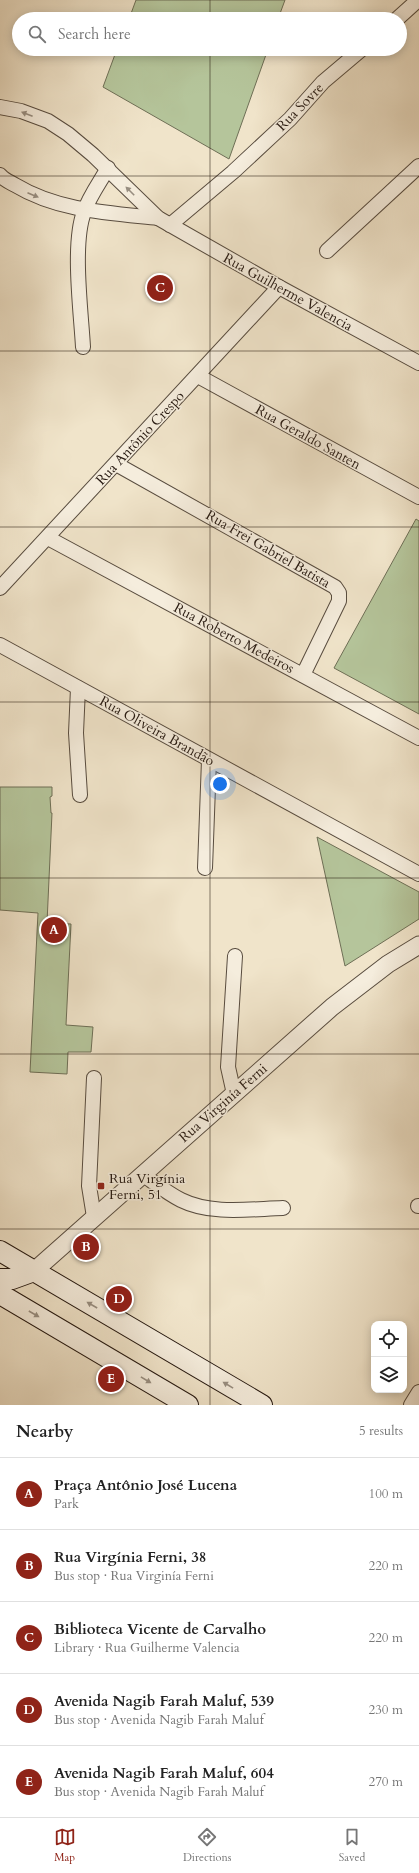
<!DOCTYPE html>
<meta charset="utf-8">
<style>
:root{--surface:#fff;--page:#f6f6f6;--text:#222;--muted:#767676;--line:#e0e0e0;--accent:#8f2418}
body{margin:0;font-family:Cardo,serif;background:var(--page);color:var(--text)}
.controls{position:absolute;right:12px;bottom:12px;display:grid;overflow:hidden;border-radius:8px;box-shadow:0 2px 10px #0003}
.controls button{width:36px;height:36px;display:grid;place-items:center;padding:0;border:0;border-bottom:1px solid var(--line);background:var(--surface);color:var(--text);font:20px sans-serif}
.you{position:absolute;left:220px;top:784px;width:14px;height:14px;margin:-10px;border:3px solid #fff;border-radius:50%;background:#1a73e8;box-shadow:0 0 0 6px #1a73e833}
.badge{display:grid;place-items:center;width:26px;height:26px;border-radius:50%;background:var(--accent);color:#fff;font-size:13px;font-weight:700}
.pin{position:absolute;translate:-50% -50%;border:2px solid #fff;box-shadow:0 1px 4px #0006}
.list{margin:0;padding:0;list-style:none}
h2{display:flex;justify-content:space-between;align-items:center;height:52px;margin:0;padding:0 16px;font-size:17px}
h2 small{font-size:13px;font-weight:400;color:var(--muted)}
.list li{display:grid;grid-template-columns:26px 1fr auto;gap:12px;align-items:center;box-sizing:border-box;height:72px;padding:0 16px;border-top:1px solid var(--line)}
.list b{display:block;font-size:15px;white-space:nowrap}
.list p{margin:0;font-size:13px;white-space:nowrap;color:var(--muted)}
.list em{font-size:13px;font-style:normal;color:var(--muted)}
.icon{flex:none;width:22px;height:22px;fill:none;stroke:currentColor;stroke-width:2;stroke-linecap:round;stroke-linejoin:round}
.map{position:relative;flex:none;width:419px;height:1405px;overflow:hidden}
.search{position:absolute;background:var(--surface);box-shadow:0 2px 10px #0003;left:12px;right:12px;top:12px;height:44px;display:flex;align-items:center;gap:10px;box-sizing:border-box;padding:0 14px;border-radius:22px;color:var(--muted);font-size:15px}
.sheet{height:412px;background:var(--surface)}
nav{display:flex;justify-content:space-around;align-items:center;box-sizing:border-box;height:56px;border-top:1px solid var(--line);background:var(--surface);font-size:11px;color:var(--muted)}
nav a{display:grid;justify-items:center;gap:2px}
nav .on{color:var(--accent)}
.map>svg:first-child{display:block}
</style>
<div class="map">
<svg width="419" height="1405" viewBox="0 0 419 1405">
<rect width="100%" height="100%" fill="#f0e4ca"/>
<filter id="stains"><feTurbulence type="fractalNoise" baseFrequency=".005" numOctaves="4"/><feColorMatrix values="0 0 0 0 .2 0 0 0 0 .09 0 0 0 0 .02 0 0 0 .5 -.17"/></filter>
<radialGradient id="worn" r=".72"><stop offset=".6" stop-color="#630" stop-opacity="0"/><stop offset="1" stop-color="#630" stop-opacity=".3"/></radialGradient>
<g fill="#b5c59b" stroke="#6e6f56">
<path d="M136,0H285L278,19H129Z"/>
<path d="M117,49H268L229,159L103,87Z"/>
<path d="M416,519L419,521V714L334,668Z"/>
<path d="M0,787H52V796L50,797L51,813H52L47,923L71,924L66,1025L93,1027L91,1052H68L67,1074L30,1072L38,913L0,910Z"/>
<path d="M317,837L419,892V919L345,966Z"/>
</g>
<g fill="none" stroke-linecap="round" stroke-linejoin="round">
<g stroke="#584c3f" stroke-width="16">
<g id="minor">
<path d="M397,19L418,0"/>
<path d="M0,107L21,111L48,121L68,134L93,155L158,218L279,287L419,363"/>
<path d="M0,175C4,180 10,182 15,185C58,211 109,213 158,218"/>
<path d="M170,225L233,172L290,119L323,82L362,49"/>
<path d="M327,251L419,166"/>
<path d="M83,347C81,311 72,244 84,212C89,197 100,182 108,168"/>
<path d="M198,376L419,497"/>
<path d="M116,464L335,587L339,593V601L303,675"/>
<path d="M48,538L419,738"/>
<path d="M0,588L279,287"/>
<path d="M0,645L419,874"/>
<path d="M78,688L76,733L80,795"/>
<path d="M205,868L209,760"/>
<path d="M94,1078L89,1186L94,1217"/>
<path d="M234,1094L228,1067L235,956"/>
<path d="M142,1174C155,1183 167,1193 181,1200C211,1215 250,1209 283,1208"/>
<path d="M418,1206H419"/>
<path d="M411,1405L419,1392"/>
</g>
</g>
<g stroke="#584c3f" stroke-width="19">
<path id="tertiary" d="M34,1271L332,1007L388,964L419,945"/>
</g>
<g stroke="#261911" stroke-width="22">
<g id="secondary">
<path d="M0,1251L262,1405"/>
<path d="M0,1279H12L34,1271"/>
<path d="M0,1294L188,1405"/>
</g>
</g>
<use href="#minor" stroke="#f5eddd" stroke-width="14"/>
<use href="#tertiary" stroke="#f5eddd" stroke-width="17"/>
<use href="#secondary" stroke="#f5eddd" stroke-width="20"/>
</g>
<defs><path id="oneway-solid" d="M-6-.8H1V-3.2L6.5 0L1 3.2V.8H-6Z"/></defs>
<g fill="#988e81">
<use href="#oneway-solid" transform="translate(27 114) rotate(-159)"/>
<use href="#oneway-solid" transform="translate(130 191) rotate(-135)"/>
<use href="#oneway-solid" transform="translate(33 195) rotate(23)"/>
<use href="#oneway-solid" transform="translate(92 1305) rotate(-150)"/>
<use href="#oneway-solid" transform="translate(34 1314) rotate(30)"/>
<use href="#oneway-solid" transform="translate(146 1380) rotate(31)"/>
<use href="#oneway-solid" transform="translate(228 1385) rotate(-149)"/>
</g>
<path fill="none" stroke="#261911" stroke-width="1" stroke-opacity="0.55" d="M210,0V19M210,49V1405M0,176H419M0,351H419M0,527H419M0,702H419M0,878H419M0,1054H419M0,1229H419"/>
<rect fill="#8f2418" stroke="#f5eddd" stroke-width="1.5" x="97" y="1182" width="8" height="8" rx="2"/>
<g text-anchor="middle" dominant-baseline="central" stroke-width="3" stroke-linejoin="round" paint-order="stroke">
<g font-size="14" fill="#261911" stroke="#f5eddd">
<text transform="translate(300 107) rotate(-46)">Rua Sovre</text>
<text transform="translate(288 292) rotate(29)">Rua Guilherme Valencia</text>
<text transform="translate(308 437) rotate(29)">Rua Geraldo Santen</text>
<text transform="translate(140 438) rotate(-47)">Rua Antônio Crespo</text>
<text transform="translate(268 549) rotate(30)">Rua Frei Gabriel Batista</text>
<text transform="translate(234 638) rotate(28)">Rua Roberto Medeiros</text>
<text transform="translate(157 731) rotate(29)">Rua Oliveira Brandão</text>
<text transform="translate(223 1103) rotate(-41)">Rua Virginía Ferni</text>
</g>
<g font-size="14" fill="#261911" stroke="#f5eddd" text-anchor="start">
<text x="109" y="1178">Rua Virgínia<tspan x="109" dy="16">Ferni, 51</tspan></text>
</g>
</g>
<rect width="100%" height="100%" filter="url(#stains)"/>
<rect width="100%" height="100%" fill="url(#worn)"/>
</svg>
<div class="controls">
<button><svg class="icon" aria-label="locate" viewBox="0 0 24 24"><circle cx="12" cy="12" r="6"/><path d="M12 2v4M12 18v4M2 12h4M18 12h4"/></svg></button>
<button><svg class="icon" aria-label="layers" viewBox="0 0 24 24"><path d="M12 4l9 5-9 5-9-5zM3 14l9 5 9-5"/></svg></button>
</div>
<div class="you"></div>
<div class="pin badge" style="left:54px;top:930px">A</div>
<div class="pin badge" style="left:86px;top:1247px">B</div>
<div class="pin badge" style="left:160px;top:288px">C</div>
<div class="pin badge" style="left:119px;top:1299px">D</div>
<div class="pin badge" style="left:111px;top:1379px">E</div>
<div class="search"><svg class="icon" aria-label="search" viewBox="0 0 24 24"><circle cx="10" cy="10" r="6"/><path d="M15 15l6 6"/></svg>Search here</div>
</div>
<section class="sheet">
<h2>Nearby<small>5 results</small></h2>
<ul class="list">
<li><span class="badge">A</span><div><b>Praça Antônio José Lucena</b><p>Park</p></div><em>100 m</em></li>
<li><span class="badge">B</span><div><b>Rua Virgínia Ferni, 38</b><p>Bus stop · Rua Virginía Ferni</p></div><em>220 m</em></li>
<li><span class="badge">C</span><div><b>Biblioteca Vicente de Carvalho</b><p>Library · Rua Guilherme Valencia</p></div><em>220 m</em></li>
<li><span class="badge">D</span><div><b>Avenida Nagib Farah Maluf, 539</b><p>Bus stop · Avenida Nagib Farah Maluf</p></div><em>230 m</em></li>
<li><span class="badge">E</span><div><b>Avenida Nagib Farah Maluf, 604</b><p>Bus stop · Avenida Nagib Farah Maluf</p></div><em>270 m</em></li>
</ul>
</section>
<nav>
<a class="on"><svg class="icon" aria-label="map" viewBox="0 0 24 24"><path d="M3 6l6-2 6 2 6-2v14l-6 2-6-2-6 2zM9 4v14M15 6v14"/></svg>Map</a>
<a><svg class="icon" aria-label="directions" viewBox="0 0 24 24"><path d="M12 3l9 9-9 9-9-9zM9 14v-3h6M13 9l2 2-2 2"/></svg>Directions</a>
<a><svg class="icon" aria-label="saved" viewBox="0 0 24 24"><path d="M7 4h10v16l-5-4-5 4z"/></svg>Saved</a>
</nav>
